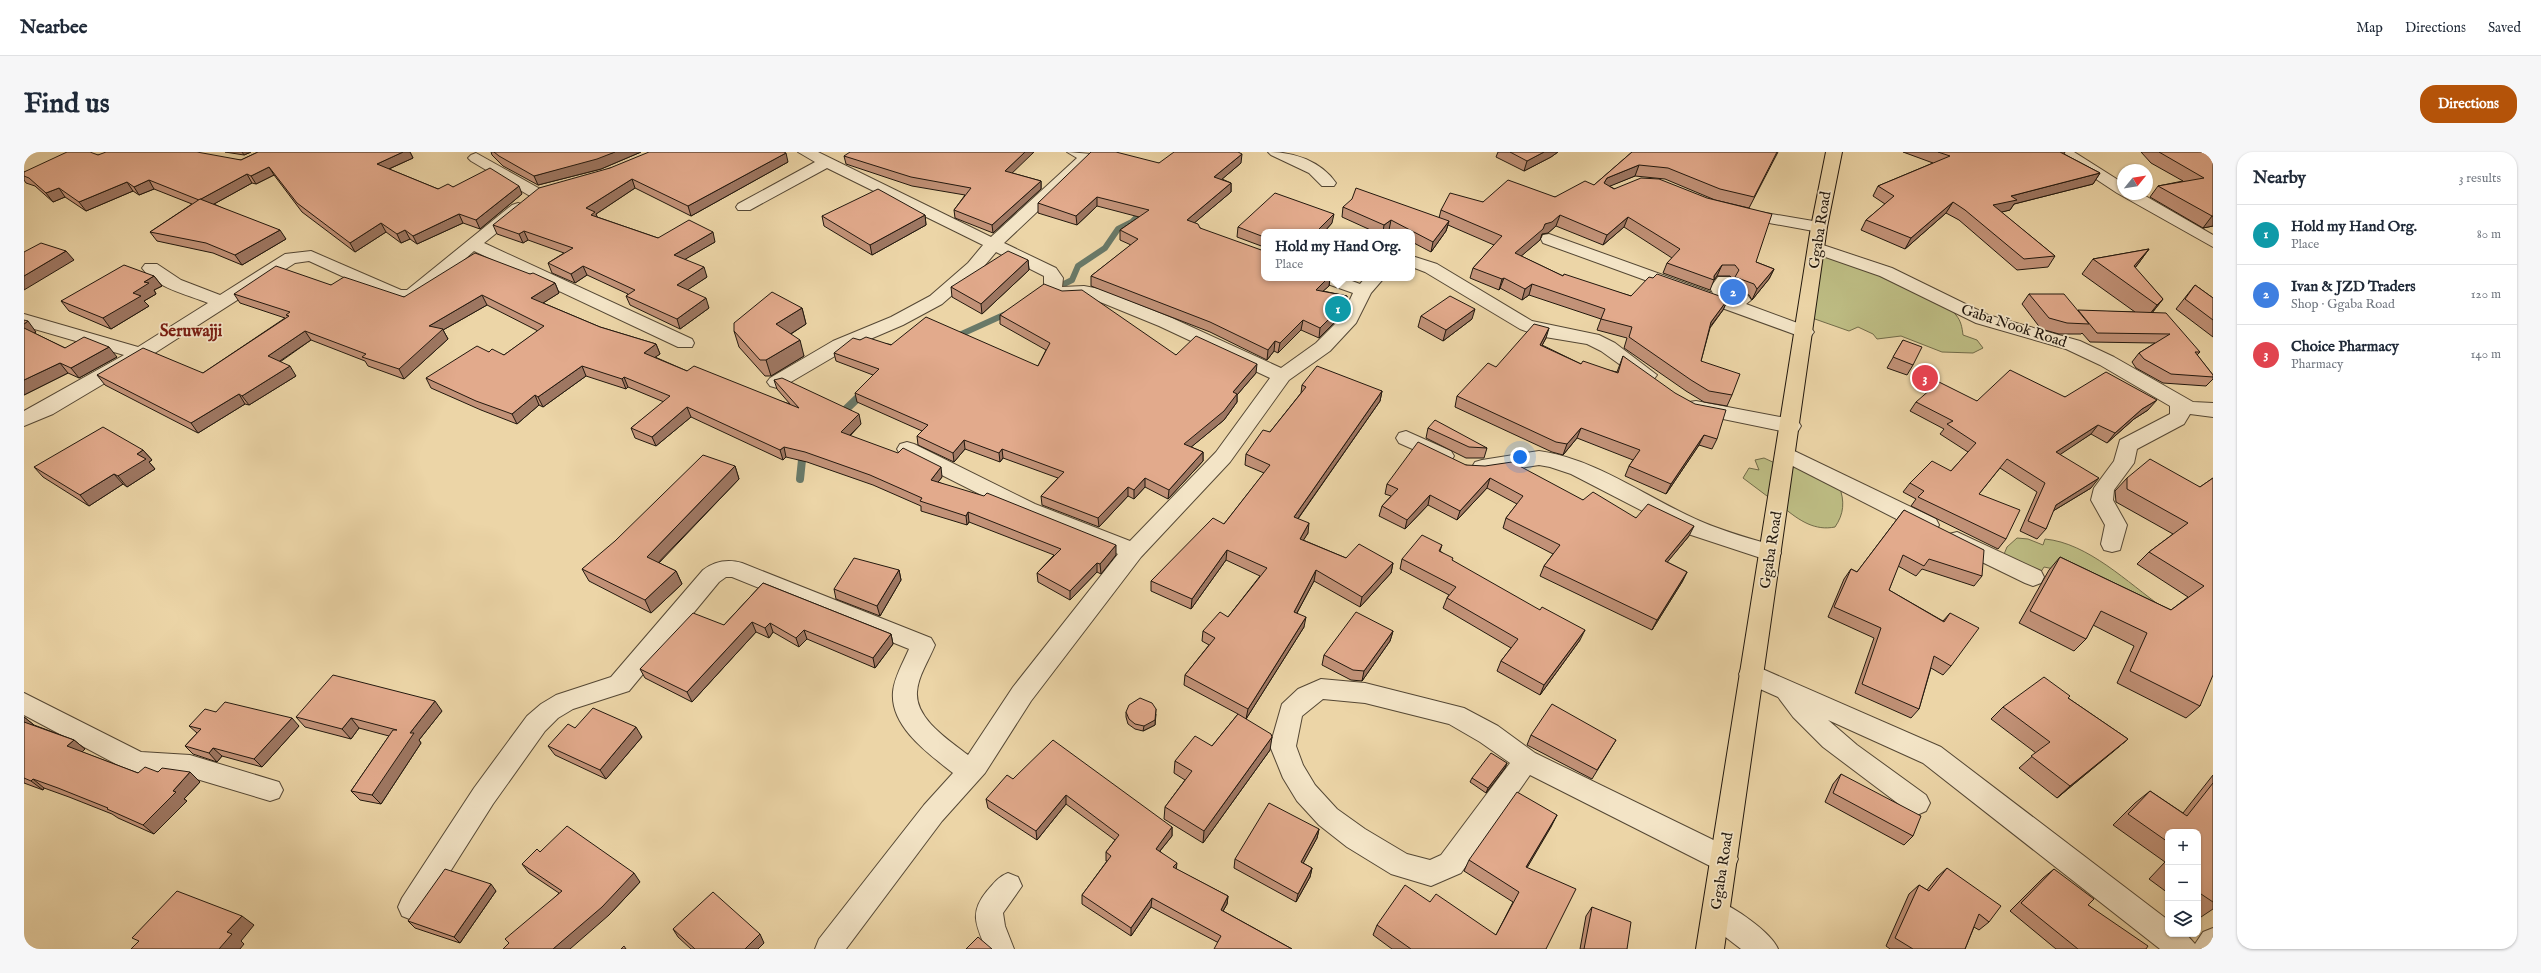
<!DOCTYPE html>
<meta charset="utf-8">
<style>
:root{--surface:#fff;--page:#f6f6f7;--text:#1f2937;--muted:#747a83;--line:#e0e1e3;--accent:#b45309}
body{margin:0;font-family:"IM FELL English",serif;background:var(--page);color:var(--text)}
.controls{position:absolute;right:12px;bottom:12px;display:grid;overflow:hidden;border-radius:8px;box-shadow:0 1px 3px #0004}
.controls button{width:36px;height:36px;display:grid;place-items:center;padding:0;border:0;border-bottom:1px solid var(--line);background:var(--surface);color:var(--text);font:20px sans-serif}
.compass{position:absolute;left:2093px;top:12px;width:36px;height:36px;border-radius:50%;background:var(--surface);box-shadow:0 1px 3px #0004;rotate:60deg}
.you{position:absolute;left:1496px;top:305px;width:14px;height:14px;margin:-10px;border:3px solid #fff;border-radius:50%;background:#1a73e8;box-shadow:0 0 0 6px #1a73e833}
.badge{display:grid;place-items:center;width:26px;height:26px;border-radius:50%;background:var(--accent);color:#fff;font-size:13px;font-weight:700}
.pin{position:absolute;translate:-50% -50%;border:2px solid #fff;box-shadow:0 1px 4px #0006}
.popup{position:absolute;left:1237px;top:77px;width:154px;height:52px;box-sizing:border-box;display:grid;place-content:center;border-radius:8px;background:var(--surface);filter:drop-shadow(0 1px 3px #0005);font-size:13px;white-space:nowrap;color:var(--muted)}
.popup b{font-size:15px;color:var(--text)}
.popup::after{content:'';position:absolute;left:50%;top:100%;margin-left:-8px;border:8px solid transparent;border-top-color:var(--surface)}
.list{margin:0;padding:0;list-style:none}
h2{display:flex;justify-content:space-between;align-items:center;height:52px;margin:0;padding:0 16px;font-size:17px}
h2 small{font-size:13px;font-weight:400;color:var(--muted)}
.list li{display:grid;grid-template-columns:26px 1fr auto;gap:12px;align-items:center;box-sizing:border-box;height:60px;padding:0 16px;border-top:1px solid var(--line)}
.list b{display:block;font-size:15px;white-space:nowrap}
.list p{margin:0;font-size:13px;white-space:nowrap;color:var(--muted)}
.list em{font-size:13px;font-style:normal;color:var(--muted)}
.icon{flex:none;width:22px;height:22px;fill:none;stroke:currentColor;stroke-width:2;stroke-linecap:round;stroke-linejoin:round}
.map{position:relative;flex:none;width:2189px;height:797px;overflow:hidden;border-radius:16px}
header{display:flex;align-items:center;gap:24px;box-sizing:border-box;height:56px;padding:0 20px;background:var(--surface);border-bottom:1px solid var(--line)}
header strong{font-size:19px}
nav{display:flex;gap:22px;margin-inline-start:auto;font-size:14px}
.intro{display:flex;align-items:center;justify-content:space-between;box-sizing:border-box;height:96px;padding:0 24px}
h1{margin:0;font-size:28px}
.button{padding:10px 18px;border-radius:16px;background:var(--accent);color:#fff;font-size:14px;font-weight:700}
main{display:flex;gap:24px;padding:0 24px}
aside{flex:1;background:var(--surface);border-radius:16px;box-shadow:0 1px 3px #0004}
.map>svg:first-child{display:block}
</style>
<header>
<strong>Nearbee</strong>
<nav><a>Map</a><a>Directions</a><a>Saved</a></nav>
</header>
<div class="intro"><h1>Find us</h1><a class="button">Directions</a></div>
<main>
<div class="map">
<svg width="2189" height="797" viewBox="0 0 2189 797">
<rect width="100%" height="100%" fill="#ecd5a7"/>
<filter id="stains"><feTurbulence type="fractalNoise" baseFrequency=".005" numOctaves="4"/><feColorMatrix values="0 0 0 0 .2 0 0 0 0 .09 0 0 0 0 .02 0 0 0 .5 -.17"/></filter>
<radialGradient id="worn" r=".72"><stop offset=".6" stop-color="#630" stop-opacity="0"/><stop offset="1" stop-color="#630" stop-opacity=".3"/></radialGradient>
<g fill="#bdbc83" stroke="#706a48">
<path d="M1798,103C1829,113 1913,139 1932,163C1937,169 1938,175 1939,183L1953,188L1959,196L1949,201L1918,200L1877,184L1853,187L1849,182L1834,175L1825,179L1788,166Z"/>
<path d="M1740,306L1753,312L1751,350L1719,326L1725,316L1735,318L1731,308Z"/>
<path d="M1772,313L1815,334C1821,349 1820,362 1811,375C1791,379 1776,369 1760,356L1767,316Z"/>
<path d="M1993,386L2004,387L2019,393L2021,387C2064,391 2104,431 2138,455L2030,417L2020,415L2015,423L1978,407L1983,395Z"/>
</g>
<g fill="none" stroke-linecap="round" stroke-linejoin="round">
<g stroke="#697968" stroke-width="6">
<path d="M1030,137L1048,128L1054,114L1081,96L1094,77L1108,70L1120,57"/>
<path d="M931,185L984,161"/>
</g>
<g stroke="#697968" stroke-width="8">
<path d="M816,263L841,239"/>
<path d="M776,327L778,308L782,299"/>
</g>
<g stroke="#544734" stroke-width="2">
<g id="minor">
<path d="M774,0H794L967,85L1053,6L1043,0L1068,2L1071,5L1068,8L980,91L1032,116L1039,126L1038,135L1060,134L1076,137L1148,166L1257,216L1292,191L1318,165L1329,141L1298,130L1295,126H1320L1336,132L1341,126H1360L1347,141L1332,171L1306,199L1265,228L1206,310L1117,405L1007,549L961,621L918,669L822,797H791L795,787L900,653L929,621C905,602 866,575 869,540C870,526 879,511 885,497L708,425H702L695,430L605,539L549,557L534,566L521,579L469,652L398,764L388,768L378,764L374,755L378,746L450,636L503,564L517,552L532,543L587,525L679,418C691,409 704,407 718,411L907,486L911,493C905,508 894,524 893,540C891,567 925,588 944,603L989,535L1094,402L995,362L876,302L873,297L876,292L883,290L890,292L1011,352L1106,389L1192,300L1246,226L1135,174L1064,145L1039,146L1023,142L1020,138V124L972,100L956,119L918,152L879,173L823,197L760,234L753,236L746,234L743,230L746,226L809,189L867,165L906,144L944,111L959,93L803,16L726,58H714L712,55L714,52L791,10Z"/>
<path d="M1244,0C1270,0 1297,9 1312,31L1310,34H1298L1285,21L1247,3Z"/>
<path d="M2031,0H2050L2099,31V42H2118L2189,83V95L2093,41Z"/>
<path d="M452,1L518,38L520,41L518,44H506L447,9L444,6L447,3Z"/>
<path d="M494,51L500,53L502,56L500,59L460,91L668,187L670,191L668,195H654L450,99L401,143L386,148L368,147L285,109L271,111L123,206L29,262L0,274V259L100,203L0,174V162L114,195L184,151C162,142 132,136 118,116L121,112H133L157,128L196,143L261,102L287,99L377,138H383L488,53Z"/>
<path d="M1718,57L1795,70L1803,75L1795,80L1712,65L1710,62L1712,59Z"/>
<path d="M1525,82L1689,141L1686,136L1694,125H1706L1709,129L1704,136L1724,144L1727,148L1722,152L1787,176L1790,180L1787,184H1775L1519,91L1517,87L1519,83Z"/>
<path d="M1793,91L1868,116L1964,163L2056,189L2090,205L2162,246L2169,250L2189,251V265L2166,262L2160,272L2113,297L2110,311L2090,338L2089,348L2103,373L2096,398L2088,400L2080,398L2077,392L2081,373L2067,348L2070,336L2090,309L2096,288L2146,262V254L2076,213L2042,197L1952,171L1856,124L1787,100L1785,96L1787,92Z"/>
<path d="M1388,104L1413,112L1508,169L1575,183L1591,191L1633,223L1630,227L1623,229L1616,227L1577,199L1563,192L1515,184L1496,177L1401,120L1388,115Z"/>
<path d="M1672,249L1767,267L1774,269L1777,274L1774,279L1767,281L1665,260L1662,255L1665,250Z"/>
<path d="M1382,279L1427,299L1430,304L1427,309L1420,311L1375,291L1372,286L1375,281Z"/>
<path d="M1762,295L1912,367L1915,373L1912,379L1904,381L1896,379L1755,307L1752,302L1755,297Z"/>
<path d="M1515,299C1573,307 1623,346 1676,369C1701,380 1728,387 1754,395L1757,401L1754,407L1746,409L1661,381L1547,322L1526,315L1515,313L1458,322L1451,320L1448,315L1451,310L1458,308Z"/>
<path d="M1933,380L2017,419L2020,425L2017,431L2009,434L2001,431L1925,394L1922,388L1925,382Z"/>
<path d="M1727,512L1917,595L2144,768V782H2162L2171,792L2179,780L2189,776V797H2136L1899,611L1804,568L1833,593L1902,643L1906,651L1902,659L1893,663L1884,659L1799,595L1769,565L1754,545L1718,529L1715,522L1718,515Z"/>
<path d="M1297,527L1341,531L1440,556L1474,574L1511,601L1710,698L1714,707L1710,716L1700,719L1690,716L1506,623L1437,721L1407,734L1367,722L1323,695L1295,673L1273,649L1259,626L1246,594L1258,552L1274,537ZM1299,547L1341,551L1425,572L1456,590L1486,611L1417,703L1406,708L1383,702L1341,677L1313,657L1291,633L1279,613L1272,594L1278,564Z"/>
<path d="M0,541L117,600L166,603L255,630L259,638L255,646L246,649L166,625L114,622L105,619L0,563Z"/>
<path d="M984,721L994,725L998,734L979,761L981,774L990,797H962C952,773 945,761 963,739C970,731 974,725 984,721Z"/>
<path d="M1692,748C1710,755 1747,780 1754,797H1717L1682,770L1678,761L1682,752Z"/>
</g>
</g>
<g stroke="#22180e" stroke-width="2">
<path id="major" d="M1802,0H1818L1803,75L1700,797H1672L1787,75Z"/>
</g>
<use href="#minor" fill="#f3e4c6" fill-rule="evenodd"/>
<use href="#major" fill="#ecd5a7" fill-rule="evenodd"/>
</g>
<g fill="#c29278" stroke="#22180e">
<path d="M201,0H227L220,3Z"/>
<path d="M234,0H386L389,6L365,17L414,37L429,35L498,42L456,77L439,71L393,92L386,87L377,91L362,80L331,100L278,60L250,23L232,32L228,31L190,52L262,87L218,113L189,101L133,89L126,80L168,52L130,37L115,43L109,39L62,59L41,45L29,50L11,34L2,31L0,28V20L74,3L217,8Z"/>
<path d="M467,0H617L577,17L514,33L479,14L468,3Z"/>
<path d="M1474,0H1534L1527,5L1500,19L1472,5Z"/>
<path d="M1608,0H1754L1725,56L1691,48L1641,27L1611,24L1585,34L1732,110L1750,117L1745,127L1728,148L1725,143L1706,135L1710,128L1706,124H1693L1690,128L1686,138L1639,121L1643,111L1648,106L1600,75L1579,93L1532,74L1524,81L1518,82L1516,88L1497,104L1539,124L1607,144L1629,126L1704,147L1699,158L1686,176L1677,209L1708,243L1703,254L1680,250L1662,239L1600,196L1603,186L1573,178L1577,167L1505,143L1498,148L1476,136L1475,138L1446,126L1449,116L1470,93L1424,73L1422,79L1407,100L1388,90V80H1369L1365,78L1363,80H1351L1318,65L1319,55L1415,66L1417,58L1459,50L1531,45L1570,33Z"/>
<path d="M1879,0H2041L2040,2L2076,21L2069,32L1990,52L1986,58L1977,60L2031,104L2024,115L1993,118L1935,68L1922,61L1881,97L1837,78L1842,68L1861,52L1849,44L1854,34L1909,11Z"/>
<path d="M2117,0H2189V74L2179,76L2126,45L2134,34L2159,29L2127,11Z"/>
<path d="M820,4L988,21L1017,29V37L969,81L931,66L930,58L941,43L888,34L822,12Z"/>
<path d="M764,10L667,64L611,36L572,62L573,65L634,86L691,90L661,107L683,125L663,138L685,156L656,177L606,153L602,144L604,142L563,123L551,131L528,121L524,111L540,101L504,88L499,91L473,82L469,73L586,16Z"/>
<path d="M1135,11H1217L1198,27L1207,31V40L1170,71L1240,126H1306L1305,134L1299,139L1323,144L1321,154L1317,164L1295,186L1277,178L1254,201L1250,199L1243,208L1186,180L1067,134V124L1107,93L1096,88V78L1115,65L1073,54L1053,73L1014,61V51Z"/>
<path d="M901,63L902,73L848,103L800,74L798,64Z"/>
<path d="M1308,71L1300,80H1240V95L1213,85L1214,75Z"/>
<path d="M2125,97L2111,116L2139,147L2128,161L2176,200L2173,203L2189,223V227L2182,234L2139,231L2112,216L2108,210L2115,201L2131,191L2066,190L2058,181L2057,182H2035L2017,177L1998,152L2005,142L2054,159L2111,160L2058,122L2069,107Z"/>
<path d="M1004,108L1005,118L958,162L928,145L927,135Z"/>
<path d="M506,122L531,131L535,141L519,151L576,175L632,192L636,202L631,205L663,219L766,252L753,237L750,228L837,272L826,284L918,325L914,330L1092,403L1077,422L1073,420L1046,448L1014,430L1013,421L1030,403L945,370L943,373L897,359V354L849,333L783,310L762,305L759,308L667,265L632,294L611,286L607,276L640,250L604,235L602,237L562,224L519,255L515,253L493,272L457,258L407,236L402,226L465,200L480,203L514,179L463,153L419,178L424,187L380,227L344,214L341,209L287,188L256,210L272,224L225,253L221,252L174,281L81,233L73,223L179,221L261,166L216,151L210,142L307,133L380,145Z"/>
<path d="M130,124L138,134L130,138L132,142L120,149L125,154L87,177L45,159L37,149Z"/>
<path d="M2171,133L2189,146V185L2152,157Z"/>
<path d="M778,156L782,172L767,182L780,204L747,224H741L715,195L710,179Z"/>
<path d="M976,163L1152,203L1232,221L1213,243V250L1200,268L1167,295L1179,300V309L1144,347L1121,335L1110,347L1104,344L1075,375L1018,353L1017,344L1034,326L979,306L976,310L941,297L930,310L894,293L893,284L898,279L833,250L831,241L849,223L812,209L810,201L836,188L1014,214L1022,198L976,172Z"/>
<path d="M1397,164L1448,167L1419,189L1394,175Z"/>
<path d="M0,168L12,180L10,181L41,196L93,205L55,226L44,221L0,243Z"/>
<path d="M1522,186L1518,193L1557,212L1593,220L1599,204L1693,287L1688,297L1675,293L1642,342L1601,324L1605,314L1609,308L1553,286L1539,303L1528,300L1431,255L1433,244L1472,215Z"/>
<path d="M1879,188L1889,213L1883,223L1863,216Z"/>
<path d="M1278,233L1358,239L1356,249L1274,367L1284,381L1279,388L1322,406L1369,411L1367,421L1336,455L1290,429L1273,461L1280,475L1222,567L1246,598L1179,691L1140,667L1141,655L1161,628L1150,621L1151,609L1188,594L1214,562L1160,533L1161,523L1185,493L1178,489L1179,479L1204,465L1236,424L1202,408L1167,457L1127,439V429L1200,372L1240,321L1221,313L1222,302L1246,280L1277,241Z"/>
<path d="M2041,245L2124,258L2110,267L2083,291L2067,282L2036,302L2067,336L2029,359L2022,377L2013,387L1996,379L2013,340L1976,316L1955,342L1982,387L1974,397L1887,354L1892,347L1879,340L1886,331L1927,319L1944,300L1916,282L1920,277L1886,259L1892,250L1953,249Z"/>
<path d="M1404,276L1463,296L1460,306H1442L1402,286Z"/>
<path d="M119,298L128,308L125,310L131,317L103,335L99,332L65,354L19,325L10,315Z"/>
<path d="M1442,313L1559,348L1665,384L1643,410L1663,420L1658,430L1628,478L1516,424L1520,414L1529,402L1479,376L1482,366L1493,352L1463,336L1433,368L1404,353L1381,377L1355,364L1358,354L1367,344L1361,342L1363,332Z"/>
<path d="M711,314L715,327L635,411L652,419L658,432L627,461L565,429L558,417Z"/>
<path d="M2103,326L2176,335L2189,326L2176,554L2162,566L2093,531L2110,494L2069,473L2062,487L2050,499L1995,471L2025,418L2036,405L2147,458L2164,445L2113,412L2125,400L2149,382L2092,350L2091,339Z"/>
<path d="M1880,358L1958,424L1950,434L1898,417L1892,424L1874,414L1865,438L1919,469L1926,461L1927,514L1919,523L1907,516L1895,557L1887,566L1831,541L1850,486L1804,465L1820,427L1827,417L1833,420Z"/>
<path d="M1418,393L1416,399L1429,409L1556,488L1516,543L1473,519L1477,509L1487,496L1419,456L1423,446L1425,443L1376,417L1378,407Z"/>
<path d="M875,418L877,428L856,464L812,447L810,437Z"/>
<path d="M739,431L867,482L869,492L851,516L783,487L775,495L749,480L745,486L732,480L668,550L621,526L616,517L700,473Z"/>
<path d="M1369,479L1366,489L1338,529L1327,528L1298,513L1300,503Z"/>
<path d="M2044,546L2104,587L2033,646L1995,616L2012,601L1967,567L1979,555Z"/>
<path d="M418,559L395,588L397,591L357,652L336,648L327,639L365,584L335,576L327,587L281,575L272,565Z"/>
<path d="M192,560L275,574L238,615L198,604L193,610L169,602L161,594L173,581L165,574Z"/>
<path d="M1102,560L1132,562L1131,573L1119,579L1111,577L1104,572L1102,565Z"/>
<path d="M0,565L10,573L50,588L61,597L58,600L114,621L134,620L176,630L160,647L163,649L130,682L94,666L88,662L45,645L20,636L19,638L0,631Z"/>
<path d="M551,576L618,585L582,627L531,603L524,594Z"/>
<path d="M1507,583L1592,588L1568,627L1503,593Z"/>
<path d="M1483,611L1481,616L1462,641L1446,630L1448,626Z"/>
<path d="M1817,622L1889,684L1880,693L1801,650L1809,632Z"/>
<path d="M2189,623V757L2177,765L2174,763V680H2144V741L2125,727L2141,710L2089,673L2111,651L2126,639L2159,661Z"/>
<path d="M989,627L1148,675V684L1136,699L1152,717L1204,744L1203,752L1199,759L1268,797L1193,790L1127,755L1107,784L1058,752V743L1083,709H1082V700L1091,688L1042,652L1013,688L964,656L962,647Z"/>
<path d="M1533,663L1503,715L1522,797H1368L1349,783L1353,773L1406,750L1472,783L1489,750L1440,719L1445,708Z"/>
<path d="M1295,677L1293,686L1279,711L1288,716L1286,725L1272,750L1210,716L1211,707Z"/>
<path d="M516,700L616,730L585,763L485,791L535,741L505,721L498,712Z"/>
<path d="M1923,716L1965,770L1955,778L1950,775L1941,797H1866L1862,794L1885,742L1895,733L1903,738L1913,725Z"/>
<path d="M2030,717L2064,753L2122,797H2032L1986,759L2019,726Z"/>
<path d="M472,739L436,791L391,776L384,769Z"/>
<path d="M1568,755L1603,797H1556L1562,764Z"/>
<path d="M649,777L740,791L734,797H667L654,785Z"/>
</g>
<g fill="#9e7762" stroke="#22180e">
<path d="M218,0H227L220,3Z"/>
<path d="M379,0H386L389,6L358,20L353,12Z"/>
<path d="M591,0H617L577,17L514,33L510,24Z"/>
<path d="M1001,0H1010L982,27L981,19Z"/>
<path d="M1520,0H1534L1527,5L1500,19L1503,9Z"/>
<path d="M762,1L764,10L667,64L664,54Z"/>
<path d="M1218,2L1217,11L1190,34V25Z"/>
<path d="M1615,13L1611,24L1579,37L1580,31L1583,26Z"/>
<path d="M245,15L250,23L232,32L227,24Z"/>
<path d="M2076,21L2069,32L1990,52L1986,58L1962,64L1969,53L1987,44Z"/>
<path d="M223,22L228,31L181,57L175,48Z"/>
<path d="M608,27L611,36L572,62L575,69L571,72L562,56Z"/>
<path d="M125,28L130,37L115,43L110,35Z"/>
<path d="M1017,29V37L969,81L968,73Z"/>
<path d="M103,30L109,39L62,59L55,50Z"/>
<path d="M1207,31V40L1162,78L1163,68Z"/>
<path d="M495,34L498,42L456,77L452,68Z"/>
<path d="M35,36L41,45L29,50L22,41Z"/>
<path d="M1073,45V54L1053,73L1052,64Z"/>
<path d="M1929,50L1922,61L1881,97L1887,86Z"/>
<path d="M435,62L439,71L393,92L389,84Z"/>
<path d="M1310,62L1308,71L1300,80H1292Z"/>
<path d="M901,63L902,73L848,103L846,93Z"/>
<path d="M1536,63L1532,74L1524,81L1518,82L1516,88L1488,112L1491,101L1521,72Z"/>
<path d="M2188,64H2189V74L2179,76Z"/>
<path d="M1604,65L1600,75L1579,93L1583,83Z"/>
<path d="M1367,68L1365,78L1363,80H1359L1360,73Z"/>
<path d="M1425,69L1422,79L1407,100L1409,90Z"/>
<path d="M357,71L362,80L331,100L326,91Z"/>
<path d="M256,78L262,87L218,113L211,103Z"/>
<path d="M381,78L386,87L377,91L373,82Z"/>
<path d="M500,79L504,88L499,91L495,82Z"/>
<path d="M689,80L691,90L653,112L650,103Z"/>
<path d="M2125,97L2114,112L2099,129L2110,114Z"/>
<path d="M42,99L50,108L0,138V124Z"/>
<path d="M1004,108L1005,118L958,162L957,152Z"/>
<path d="M1698,113L1693,124L1690,128V124Z"/>
<path d="M559,114L563,123L551,131L547,122Z"/>
<path d="M680,115L683,125L656,143L653,133Z"/>
<path d="M1750,117L1745,127L1728,148L1733,137Z"/>
<path d="M130,124L138,134L130,138L132,142L120,149L125,154L87,177L79,166L109,141L120,130Z"/>
<path d="M1304,126H1306L1305,134L1290,147L1292,138Z"/>
<path d="M1480,126L1476,136L1475,138L1478,127Z"/>
<path d="M531,131L535,141L511,156L507,146Z"/>
<path d="M1508,132L1505,143L1498,148L1501,137Z"/>
<path d="M458,143L463,153L419,178L424,187L380,227L375,217L405,174Z"/>
<path d="M1323,144L1321,154L1317,164L1295,186L1296,176Z"/>
<path d="M682,146L685,156L656,177L653,167Z"/>
<path d="M1704,147L1699,158L1682,180L1687,170Z"/>
<path d="M2139,147L2127,162L2121,168L2133,153Z"/>
<path d="M778,156L782,172L757,188L752,172Z"/>
<path d="M1451,157L1448,167L1419,189L1422,178Z"/>
<path d="M1279,168L1277,178L1254,201L1256,191Z"/>
<path d="M4,169L12,180L5,184L0,178V172Z"/>
<path d="M1525,176L1522,186L1513,203L1516,193Z"/>
<path d="M281,179L287,188L250,213L244,204Z"/>
<path d="M776,188L780,204L747,224L742,208Z"/>
<path d="M1251,189L1250,199L1243,208L1244,198Z"/>
<path d="M632,192L636,202L624,210L620,201Z"/>
<path d="M85,195L93,205L55,226L47,216Z"/>
<path d="M36,211L44,221L0,243V228Z"/>
<path d="M1233,212L1232,221L1213,243V250L1200,268L1160,301V292L1209,240Z"/>
<path d="M266,214L272,224L225,253L218,244Z"/>
<path d="M558,214L562,224L519,255L514,245Z"/>
<path d="M600,225L604,235L602,237L598,227Z"/>
<path d="M1358,239L1356,249L1268,375L1270,365Z"/>
<path d="M215,242L221,252L174,281L167,271Z"/>
<path d="M511,243L515,253L493,272L488,262Z"/>
<path d="M2133,248L2124,258L2110,267L2083,291L2091,281L2118,257Z"/>
<path d="M663,255L667,265L632,294L628,285Z"/>
<path d="M835,262L837,272L819,290L817,280Z"/>
<path d="M2074,273L2067,282L2025,310L2032,300Z"/>
<path d="M1557,276L1553,286L1539,303L1543,292Z"/>
<path d="M1680,283L1675,293L1642,342L1647,332Z"/>
<path d="M940,288L941,297L930,310L929,301Z"/>
<path d="M760,295L762,305L759,308L756,298Z"/>
<path d="M978,297L979,306L976,310L975,301Z"/>
<path d="M119,298L128,308L125,310L131,317L103,335L94,324L113,302Z"/>
<path d="M1179,300V309L1144,347L1145,338Z"/>
<path d="M711,314L715,327L628,417L623,405Z"/>
<path d="M917,315L918,325L908,338L907,328Z"/>
<path d="M90,322L99,332L65,354L56,343Z"/>
<path d="M1121,326V335L1110,347V338Z"/>
<path d="M1466,326L1463,336L1433,368L1436,359Z"/>
<path d="M2075,326L2067,336L2024,362L2032,353Z"/>
<path d="M1104,335V344L1075,375L1074,366Z"/>
<path d="M1406,343L1404,353L1381,377L1383,368Z"/>
<path d="M944,360L945,370L943,373L942,364Z"/>
<path d="M1285,371L1284,381L1274,397L1276,387Z"/>
<path d="M1670,374L1665,384L1636,419L1641,409Z"/>
<path d="M1092,393V403L1077,422L1076,412Z"/>
<path d="M1203,398L1202,408L1167,457L1168,447Z"/>
<path d="M1073,411V420L1046,448V439Z"/>
<path d="M1369,411L1367,421L1336,455L1338,445Z"/>
<path d="M875,418L877,428L856,464L853,454Z"/>
<path d="M1292,418L1290,429L1268,470L1270,460Z"/>
<path d="M652,419L658,432L627,461L621,448Z"/>
<path d="M1663,420L1658,430L1628,478L1633,468Z"/>
<path d="M1282,465L1280,475L1222,567L1224,557Z"/>
<path d="M728,470L732,480L668,550L663,540Z"/>
<path d="M746,471L749,480L745,486L741,476Z"/>
<path d="M780,478L783,487L775,495L772,486Z"/>
<path d="M1561,478L1556,488L1516,543L1520,533Z"/>
<path d="M1369,479L1366,489L1338,529L1340,519Z"/>
<path d="M867,482L869,492L851,516L849,506Z"/>
<path d="M411,549L418,559L395,588L397,591L357,652L348,643L386,581Z"/>
<path d="M1132,557L1131,573L1119,579L1120,574Z"/>
<path d="M0,565L10,573L0,572Z"/>
<path d="M268,566L275,574L238,615L230,607Z"/>
<path d="M327,566L335,576L327,587L318,577Z"/>
<path d="M612,575L618,585L582,627L576,618Z"/>
<path d="M1248,585L1246,598L1179,691L1180,679Z"/>
<path d="M2104,587L2090,599L2033,646L2046,634Z"/>
<path d="M50,588L61,597L55,603L43,594Z"/>
<path d="M189,596L198,604L193,610L185,601Z"/>
<path d="M1483,611L1481,616L1462,641L1464,636Z"/>
<path d="M166,620L176,630L160,647L163,649L130,682L119,673Z"/>
<path d="M9,627L20,636L19,638L7,629Z"/>
<path d="M1042,643V652L1013,688L1012,679Z"/>
<path d="M1533,663L1527,675L1497,726L1502,715Z"/>
<path d="M1148,675V684L1131,705L1132,697Z"/>
<path d="M1295,677L1293,686L1275,719L1277,710Z"/>
<path d="M1153,711L1152,719L1149,715Z"/>
<path d="M1288,716L1286,725L1272,750L1274,742Z"/>
<path d="M610,721L616,730L585,763L546,797H529Z"/>
<path d="M467,732L472,739L436,791L430,785Z"/>
<path d="M1204,744L1203,752L1195,766L1197,758Z"/>
<path d="M1128,746L1127,755L1107,784V776Z"/>
<path d="M218,764L230,773L217,789L220,792L216,797H195L203,780Z"/>
<path d="M736,782L740,791L734,797H721Z"/>
</g>
<g fill="#e2aa8c" stroke="#22180e">
<path d="M43,0H66L74,3L82,0H173L217,8L234,0H379L353,12L414,37L424,32L429,35L466,16L495,34L452,68L435,62L389,84L381,78L373,82L357,71L326,91L273,51L245,15L227,24L223,22L177,47H176L175,48L125,28L110,35L103,30L55,50L35,36L22,41L5,26L0,24V20Z"/>
<path d="M470,0H591L573,7L510,24L475,4Z"/>
<path d="M625,0H760L762,1L664,54L608,27L562,56L571,60L567,63L634,86L665,68L689,80L650,103L680,115L653,133L682,146L653,167L602,144L611,138L559,114L547,122L524,111L549,96L500,79L495,82L469,73L515,36L586,16Z"/>
<path d="M826,0H1001L981,19L1017,29L968,73L930,58L947,36L887,25L820,4Z"/>
<path d="M1067,0H1092L1135,11L1150,0H1214L1218,2L1190,25L1207,31L1163,68L1174,72L1176,76L1240,99V126H1304L1292,138L1323,144L1318,154L1296,176L1279,168L1256,191L1251,189L1244,198L1186,170L1067,124L1114,87L1096,78L1125,58L1073,45L1052,64L1014,51Z"/>
<path d="M1486,0H1520L1503,9Z"/>
<path d="M1608,0H1753L1730,45L1696,37L1644,16L1615,13L1583,26L1580,31L1590,37L1617,26L1635,27L1683,46L1748,62L1732,110L1750,117L1733,137L1730,132L1711,125L1715,118L1711,113H1698L1690,124V128L1643,111L1656,97L1604,65L1583,83L1536,63L1528,70L1521,72L1519,77L1491,101L1539,124L1540,122L1607,144L1625,125L1629,126L1633,122L1704,147L1687,170L1677,209L1716,222L1708,243L1685,239L1667,228L1605,185L1608,175L1577,167L1581,157L1508,132L1501,137L1480,126L1478,127L1449,116L1478,84L1417,58L1426,41L1459,50L1484,28L1531,45L1561,29L1570,33Z"/>
<path d="M1914,0H2036L2076,21L1987,44L1993,48L1969,53L2031,104L2000,107L1941,58L1929,50L1887,86L1842,68L1870,44L1854,34L1926,4Z"/>
<path d="M2135,0H2189V64H2188L2134,34L2180,26Z"/>
<path d="M1332,36L1425,69L1409,90L1367,68L1360,73L1319,55L1328,47Z"/>
<path d="M854,37L901,63L846,93L798,64Z"/>
<path d="M1251,41L1310,62L1292,80H1240V85L1214,75Z"/>
<path d="M176,47L256,78L211,103L182,91L126,80Z"/>
<path d="M17,91L42,99L0,124V100Z"/>
<path d="M2125,97L2110,114L2139,147L2133,153L2069,107Z"/>
<path d="M984,99L1004,108L957,152L927,135Z"/>
<path d="M451,101L506,122L509,121L531,131L507,146L576,175L632,192L620,201L663,219L670,214L775,256L750,228L758,226L835,262L817,280L874,301L879,296L917,315L907,328L960,344L963,341L1092,393L1076,412L1073,411L1046,439L1013,421L1037,397L944,360L942,364L896,349L898,346L846,323L781,300L760,295L756,298L663,255L628,285L607,276L646,244L600,225L598,227L558,214L514,245L511,243L488,262L452,249L402,226L453,194L465,200L468,197L480,203L520,174L458,143L405,174L419,177L375,217L338,205L342,202L281,179L244,204L266,214L218,244L215,242L167,271L73,223L119,196L179,221L265,164L262,163L266,160L210,142L252,114L307,133L320,125L380,145Z"/>
<path d="M100,113L130,124L120,130L125,131L109,141L117,144L79,166L37,149Z"/>
<path d="M1020,132L1038,139L1058,138L1152,203L1172,184L1233,212L1209,240L1213,242L1200,259L1160,292L1179,300L1145,338L1121,326L1110,338L1104,335L1074,366L1017,344L1040,320L978,297L975,301L940,288L929,301L893,284L904,273L831,241L855,217L810,201L829,186L836,188L842,185L867,193L902,165L1014,214L1026,191L976,163Z"/>
<path d="M2171,133L2189,146V168L2161,147Z"/>
<path d="M748,140L778,156L752,172L776,188L742,208H736L710,179V171Z"/>
<path d="M2005,142H2040L2065,172L2043,171L2025,166Z"/>
<path d="M1426,144L1451,157L1422,178L1397,164Z"/>
<path d="M2054,158L2142,161L2176,200H2171L2189,223V225L2147,222L2120,207L2115,201L2146,182L2073,181Z"/>
<path d="M0,168L4,169L0,172Z"/>
<path d="M1510,172L1525,176L1516,193L1557,212L1559,209L1594,221L1599,204L1651,241L1671,252L1702,258L1693,287L1680,283L1647,332L1605,314L1616,298L1557,276L1543,292L1532,290L1433,244L1464,211L1472,215Z"/>
<path d="M0,176L41,196L60,185L85,195L47,216L36,211L0,228Z"/>
<path d="M1879,188L1898,195L1889,213L1869,205Z"/>
<path d="M1293,214L1358,239L1270,365L1285,371L1276,387L1322,406L1335,392L1369,411L1338,445L1292,418L1270,460L1282,465L1224,557L1161,523L1191,486L1179,479L1196,460L1204,465L1243,416L1203,398L1168,447L1127,429L1189,366L1200,372L1246,313L1222,302L1239,278L1246,280L1282,235L1278,233Z"/>
<path d="M1986,218L2041,245L2082,220L2133,248L2118,257L2091,281L2074,273L2032,300L2075,326L2032,353L2022,377L2004,369L2021,331L1983,307L1955,342L1996,358L1982,387L1894,345L1900,339L1886,331L1908,309L1927,319L1952,291L1923,272L1929,269L1892,250L1915,230L1953,249Z"/>
<path d="M1411,268L1463,296L1445,295L1404,276Z"/>
<path d="M79,275L119,298L113,302L122,307L94,324L90,322L56,343L10,315Z"/>
<path d="M1394,290L1442,313L1461,314L1488,310L1559,348L1569,340L1612,366L1624,352L1670,374L1641,409L1663,420L1633,468L1520,414L1536,393L1482,366L1499,344L1466,326L1436,359L1406,343L1383,368L1358,354L1374,337L1363,332Z"/>
<path d="M679,303L711,314L623,405L652,419L621,448L558,417L591,389Z"/>
<path d="M2126,307L2176,335L2189,326V523L2176,554L2106,519L2123,481L2077,459L2062,487L2006,459L2036,405L2147,458L2180,434L2125,400L2164,371L2103,337V326Z"/>
<path d="M1880,358L1960,398L1958,424L1905,407L1900,414L1879,403L1865,438L1920,470L1926,461L1955,476L1927,514L1910,504L1895,557L1838,532L1857,476L1810,455L1827,417L1833,420Z"/>
<path d="M1398,383L1418,393L1415,399L1429,406L1428,408L1516,458L1518,455L1561,478L1520,533L1477,509L1494,487L1423,446L1432,435L1378,407Z"/>
<path d="M830,406L875,418L853,454L810,437Z"/>
<path d="M739,431L867,482L849,506L780,478L772,486L746,471L741,476L728,470L663,540L616,517L669,461L700,473Z"/>
<path d="M1332,460L1369,479L1340,519L1329,518L1300,503Z"/>
<path d="M309,523L411,549L386,581H390L348,643L327,639L369,578H373L327,566L318,577L272,565Z"/>
<path d="M2020,525L2046,544L2044,546L2104,587L2046,634L2007,604L2026,590L1979,555Z"/>
<path d="M1116,546L1128,551L1132,557L1131,568L1120,574L1111,572L1105,567L1102,560L1105,553Z"/>
<path d="M201,550L268,566L230,607L189,596L185,601L161,594L177,577L165,574L181,557L192,560Z"/>
<path d="M1528,552L1592,588L1573,618L1507,583Z"/>
<path d="M569,556L612,575L576,618L524,594L544,572L551,576Z"/>
<path d="M1214,562L1247,582L1248,585L1180,679L1141,655L1168,619L1151,609L1171,584L1188,594Z"/>
<path d="M0,570L50,588L43,594L114,621L121,615L134,620L138,616L166,620L149,639L152,640L119,673L83,657L84,656L34,636L9,627L7,629L0,626Z"/>
<path d="M1029,588L1148,675L1132,697L1153,711L1149,715L1204,744L1197,758L1268,797H1190L1197,784L1128,746L1107,776L1058,743L1087,704L1082,700L1095,683L1042,643L1012,679L962,647L983,623L989,627Z"/>
<path d="M1467,601L1483,611L1464,636L1448,626Z"/>
<path d="M1817,622L1897,664L1889,684L1809,641Z"/>
<path d="M2189,631V750L2174,740V680H2144V690L2104,662L2126,639L2163,664Z"/>
<path d="M1493,640L1533,663L1502,715L1552,737L1522,797H1387L1353,773L1381,733L1406,750L1412,742L1472,783L1495,740L1445,708Z"/>
<path d="M1245,651L1295,677L1277,710L1288,716L1274,742L1211,707Z"/>
<path d="M543,674L610,721L578,755L529,797H479L485,791L481,787L538,739L498,712L513,697L516,700Z"/>
<path d="M2144,713V718L2141,716Z"/>
<path d="M1923,716L1977,754L1965,770L1955,762L1941,797H1889L1871,786L1895,733L1905,739Z"/>
<path d="M421,717L467,732L430,785L384,769Z"/>
<path d="M2030,717L2070,747L2064,753L2124,794L2122,797H2054L1997,751Z"/>
<path d="M153,739L218,764L203,780L208,782L195,797H107L115,789L108,786Z"/>
<path d="M689,740L736,782L721,797H671L649,777Z"/>
<path d="M1568,755L1607,770L1603,797H1560Z"/>
<path d="M954,785L968,797H942Z"/>
<path d="M600,794L602,797H597Z"/>
</g>
<g text-anchor="middle" dominant-baseline="central" stroke-width="3.5" stroke-linejoin="round" paint-order="stroke">
<g font-size="15" fill="#22180e" stroke="#f3e4c6">
<text transform="translate(1796 78) rotate(-81)">Ggaba Road</text>
<text transform="translate(1990 174) rotate(18)">Gaba Nook Road</text>
<text transform="translate(1747 398) rotate(-81)">Ggaba Road</text>
<text transform="translate(1698 719) rotate(-81)">Ggaba Road</text>
</g>
<g font-size="17" font-weight="bold" fill="#7a1f14" stroke="#f3e4c6">
<text x="167" y="179">Seruwajji</text>
</g>
</g>
<rect width="100%" height="100%" filter="url(#stains)"/>
<rect width="100%" height="100%" fill="url(#worn)"/>
</svg>
<div class="controls">
<button>+</button>
<button>−</button>
<button><svg class="icon" aria-label="layers" viewBox="0 0 24 24"><path d="M12 4l9 5-9 5-9-5zM3 14l9 5 9-5"/></svg></button>
</div>
<svg class="compass" viewBox="-18 -18 36 36"><path d="M0-13l5 13h-10z" fill="#e53935"/><path d="M0 13l5-13h-10z" fill="#747a83"/></svg>
<div class="you"></div>
<div class="pin badge" style="left:1314px;top:157px;background:#0f9aa8">1</div>
<div class="popup"><b>Hold my Hand Org.</b>Place</div>
<div class="pin badge" style="left:1709px;top:140px;background:#3f7fe0">2</div>
<div class="pin badge" style="left:1901px;top:226px;background:#e0444e">3</div>
</div>
<aside>
<h2>Nearby<small>3 results</small></h2>
<ul class="list">
<li><span class="badge" style="background:#0f9aa8">1</span><div><b>Hold my Hand Org.</b><p>Place</p></div><em>80 m</em></li>
<li><span class="badge" style="background:#3f7fe0">2</span><div><b>Ivan &amp; JZD Traders</b><p>Shop · Ggaba Road</p></div><em>120 m</em></li>
<li><span class="badge" style="background:#e0444e">3</span><div><b>Choice Pharmacy</b><p>Pharmacy</p></div><em>140 m</em></li>
</ul>
</aside>
</main>
